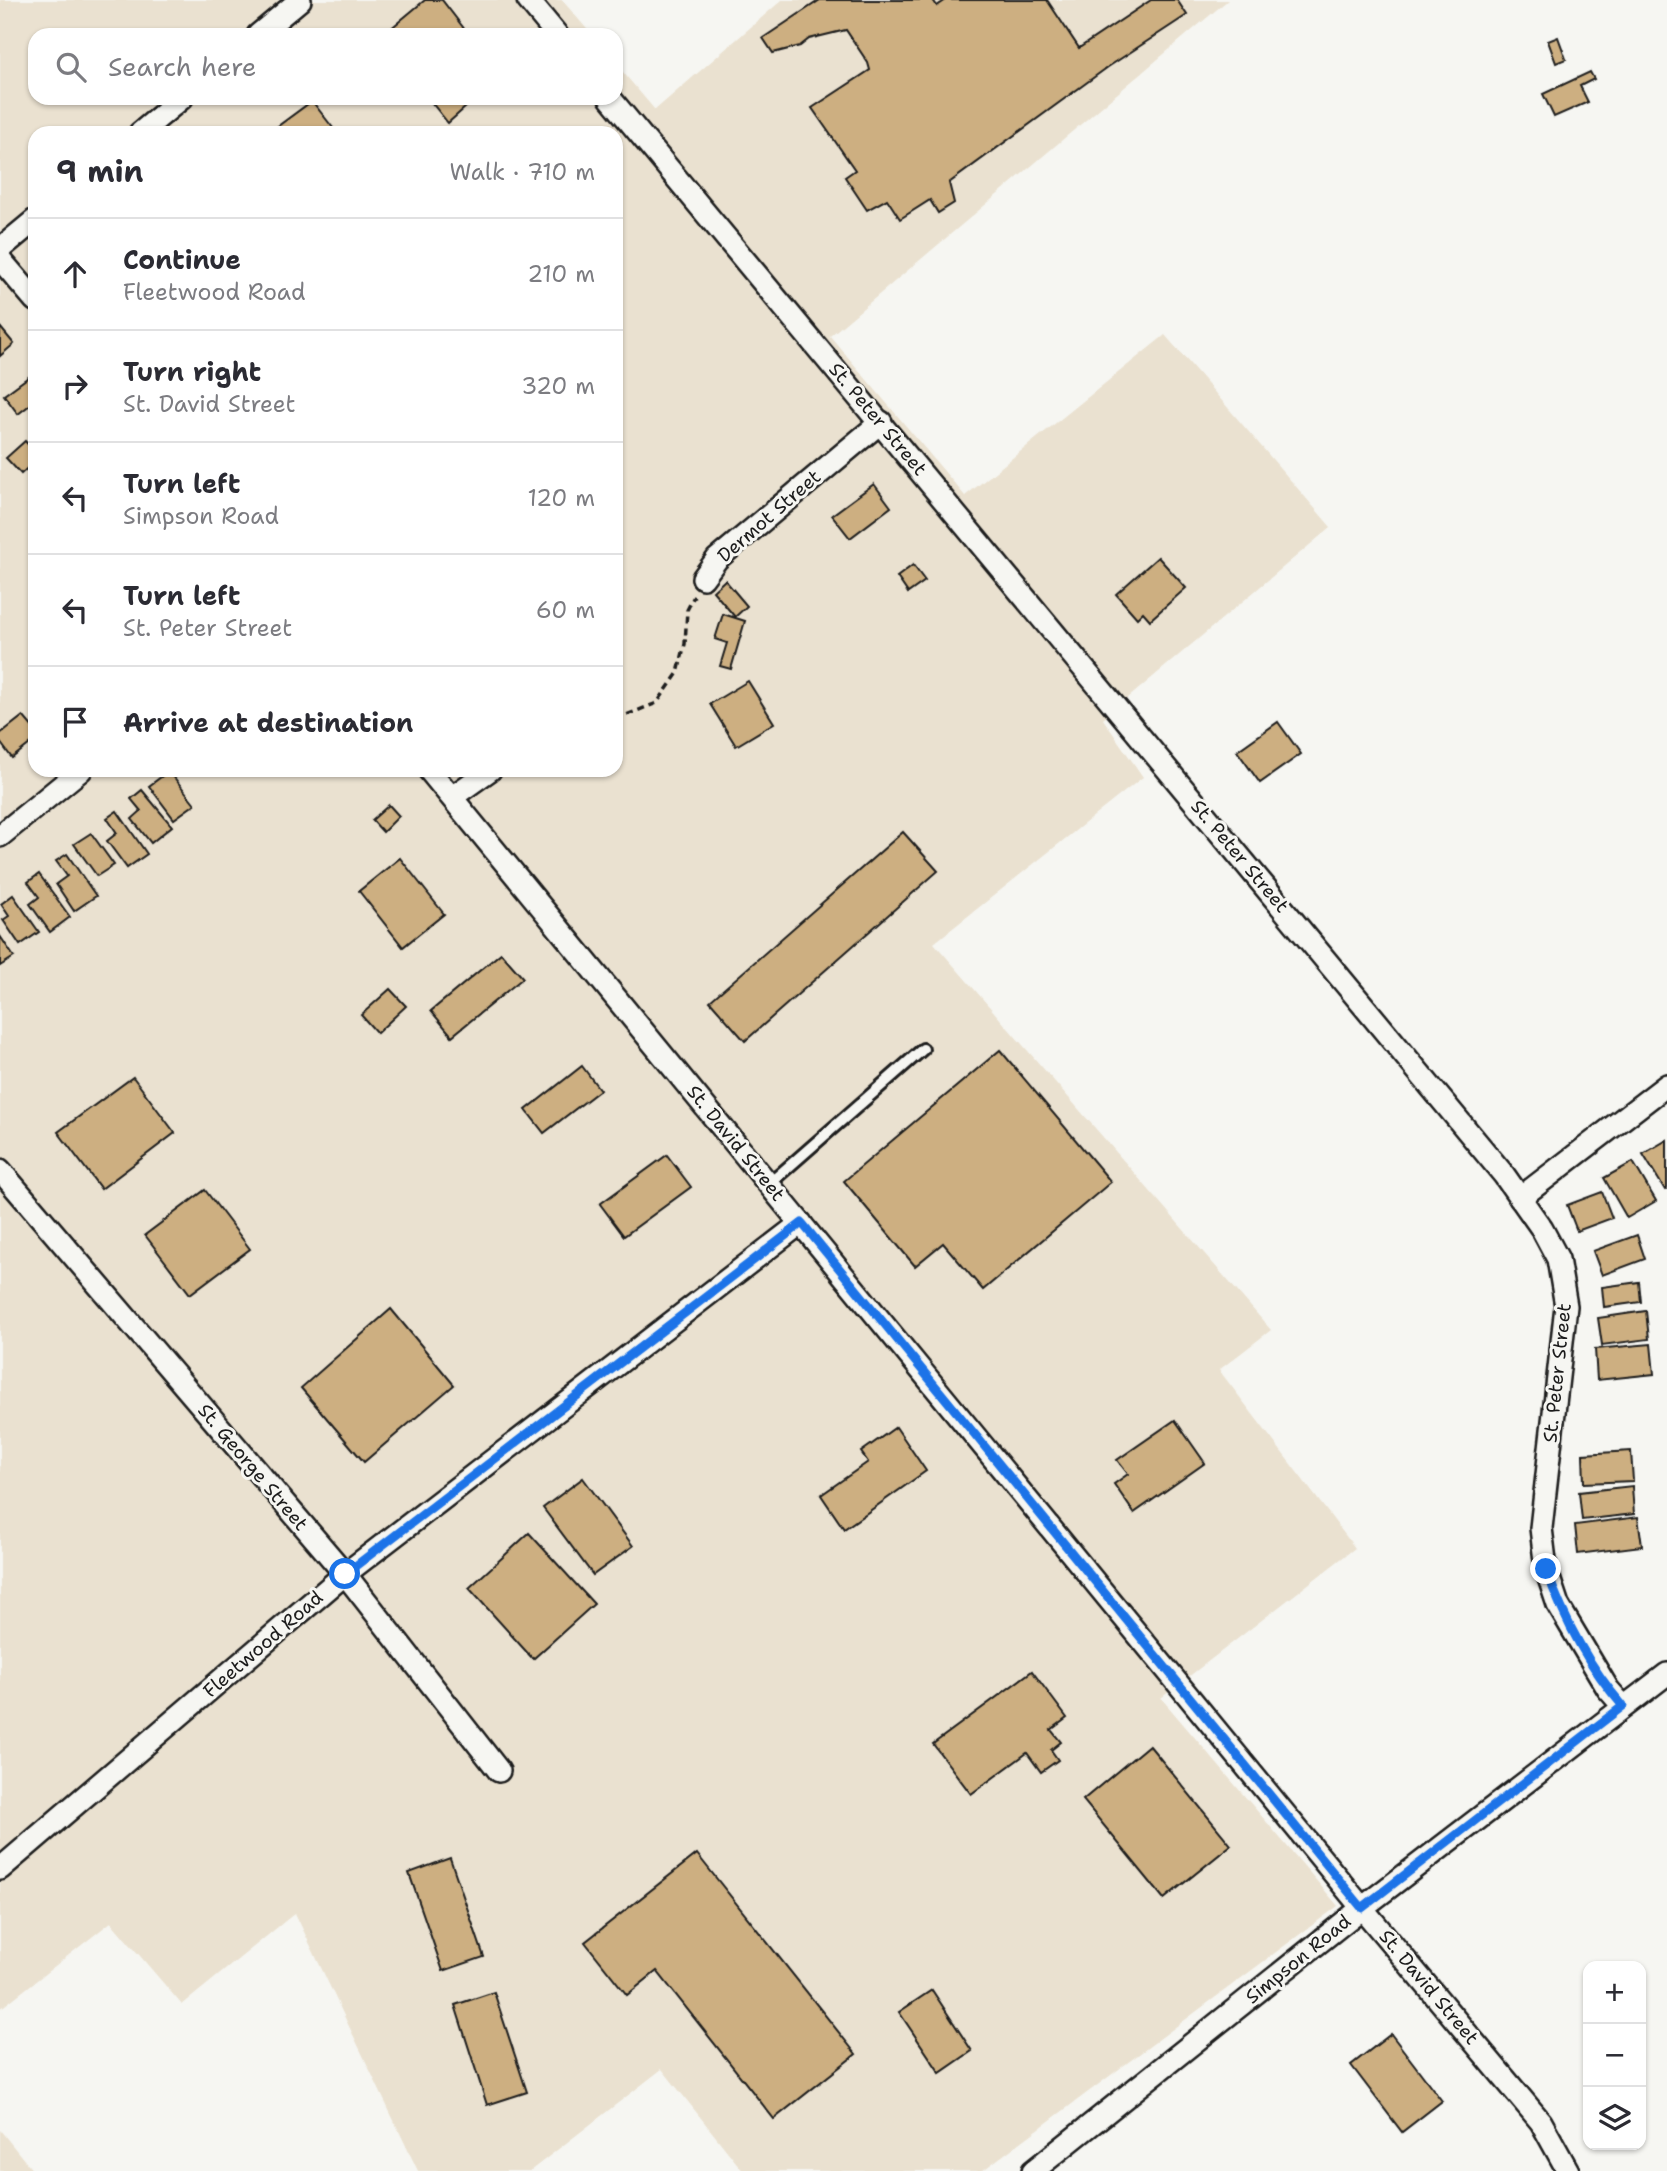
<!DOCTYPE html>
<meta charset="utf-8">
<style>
:root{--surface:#fff;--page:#f7f7f7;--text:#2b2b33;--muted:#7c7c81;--line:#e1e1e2}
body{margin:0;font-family:"Shantell Sans",sans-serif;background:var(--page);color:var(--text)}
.controls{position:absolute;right:21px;bottom:21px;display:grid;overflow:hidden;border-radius:14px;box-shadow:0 2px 5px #0004}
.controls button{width:63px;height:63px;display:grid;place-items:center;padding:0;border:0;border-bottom:2px solid var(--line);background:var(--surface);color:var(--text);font:35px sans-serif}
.stop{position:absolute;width:21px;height:21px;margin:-16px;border:5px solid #1a73e8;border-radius:50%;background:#fff}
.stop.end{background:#1a73e8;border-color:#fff;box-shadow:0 2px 7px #0008}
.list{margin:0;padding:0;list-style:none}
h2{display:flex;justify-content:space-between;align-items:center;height:91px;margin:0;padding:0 28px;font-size:30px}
h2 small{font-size:23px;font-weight:400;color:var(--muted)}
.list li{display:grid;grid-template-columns:46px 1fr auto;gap:21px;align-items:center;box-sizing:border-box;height:112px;padding:0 28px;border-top:2px solid var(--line)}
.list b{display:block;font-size:26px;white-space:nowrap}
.list p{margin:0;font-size:23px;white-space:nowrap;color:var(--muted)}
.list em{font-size:23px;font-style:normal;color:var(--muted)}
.icon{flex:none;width:38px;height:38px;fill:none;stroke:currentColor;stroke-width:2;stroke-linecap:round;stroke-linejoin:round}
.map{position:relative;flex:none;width:1667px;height:2171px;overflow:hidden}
.search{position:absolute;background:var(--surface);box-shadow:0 2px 5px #0004;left:28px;top:28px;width:595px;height:77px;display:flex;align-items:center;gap:18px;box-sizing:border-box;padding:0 24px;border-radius:21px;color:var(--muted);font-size:26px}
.panel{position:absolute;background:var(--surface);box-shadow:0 2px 5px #0004;left:28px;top:126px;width:595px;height:651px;border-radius:21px}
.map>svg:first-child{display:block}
</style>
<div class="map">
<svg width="1667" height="2171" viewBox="0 0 1667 2171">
<rect width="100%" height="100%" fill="#f6f6f2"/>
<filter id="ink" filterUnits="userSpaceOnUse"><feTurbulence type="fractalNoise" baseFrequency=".0143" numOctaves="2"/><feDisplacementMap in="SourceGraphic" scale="14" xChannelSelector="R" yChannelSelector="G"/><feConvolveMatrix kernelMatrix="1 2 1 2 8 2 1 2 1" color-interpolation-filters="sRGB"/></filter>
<g filter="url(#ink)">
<g fill="#eae1d0" fill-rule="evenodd">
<path d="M0,0H562L592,35H35V98H616V64L655,110L782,0H1228L830,336L965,496L1165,335L1331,527L1103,719L1143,777L934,943L1271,1330L1219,1370L1355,1548L1161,1698L1338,1906L982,2171H743L662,2069L530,2171H418L295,1913L182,2005L111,1922L0,2009ZM35,133H616V770H35Z"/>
<path d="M0,2130L33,2171H0Z"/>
</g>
<g fill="#cdaf81" stroke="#1c1c1c" stroke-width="2">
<path d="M425,0H442L469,35H383Z"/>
<path d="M820,0H933L937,6L946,0H1047L1079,48L1151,0H1177L1187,15L1108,67L949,183L954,203L938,213L930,200L900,219L887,199L867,210L845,177L855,170L812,108L870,70L868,63L846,30L809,39L800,46L773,53L763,38Z"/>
<path d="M1558,37L1566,59L1556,63L1548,41Z"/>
<path d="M1590,72L1594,79L1580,86L1588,102L1554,117L1543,94Z"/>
<path d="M428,98H476L448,123Z"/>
<path d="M312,101L333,128L326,133H277L274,129Z"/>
<path d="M0,327L14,344L0,356Z"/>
<path d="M34,373L35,401L18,414L4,395Z"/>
<path d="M25,441L35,452V461L21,474L6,458Z"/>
<path d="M874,484L891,507L850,538L832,515Z"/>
<path d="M1158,557L1186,588L1150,620L1143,612L1137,618L1116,594Z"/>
<path d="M913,565L925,581L908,593L897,577Z"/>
<path d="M725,580L747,606L735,617L713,591Z"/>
<path d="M723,614L745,621L731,669L720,666L727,643L715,639Z"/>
<path d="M748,681L774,723L736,746L710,704Z"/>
<path d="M23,716L35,730V740L12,758L0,742V734Z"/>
<path d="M1278,722L1301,754L1260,783L1237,751Z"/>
<path d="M169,771L195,804L174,819L149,786Z"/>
<path d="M142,790L172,826L151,843L132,819L141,811L131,799Z"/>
<path d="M389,805L399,816L383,832L372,820Z"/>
<path d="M117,811L147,854L127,868L107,841L117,833L107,818Z"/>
<path d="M903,832L938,871L745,1041L710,1001Z"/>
<path d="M91,833L114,865L97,876L74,844Z"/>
<path d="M67,854L96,896L74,911L56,884L67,876L56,861Z"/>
<path d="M400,858L444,914L403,947L359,891Z"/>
<path d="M39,874L70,917L50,932L30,904L39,897L28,882Z"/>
<path d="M13,895L39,932L20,945L3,920L9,916L1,904Z"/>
<path d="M0,936L14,957L0,966Z"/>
<path d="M501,953L523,978L452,1036L431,1011Z"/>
<path d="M390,989L406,1006L377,1033L361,1015Z"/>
<path d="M1000,1050L1111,1182L983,1290L943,1243L915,1266L844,1181Z"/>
<path d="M582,1066L600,1090L544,1133L526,1110Z"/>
<path d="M133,1077L175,1133L101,1189L58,1132Z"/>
<path d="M1667,1140V1189L1665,1190L1643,1154Z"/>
<path d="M667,1155L691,1187L624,1236L600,1204Z"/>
<path d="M1633,1162L1656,1201L1627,1218L1604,1178Z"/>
<path d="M205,1190L250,1249L190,1294L145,1235Z"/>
<path d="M1602,1192L1612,1218L1577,1231L1567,1205Z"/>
<path d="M1637,1235L1645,1259L1602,1275L1593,1251Z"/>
<path d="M1639,1282L1641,1302L1604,1307L1602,1287Z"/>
<path d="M391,1309L454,1385L364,1462L301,1388Z"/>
<path d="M1646,1311L1649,1339L1602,1345L1598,1318Z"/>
<path d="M1651,1344L1654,1374L1597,1380L1595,1349Z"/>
<path d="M1175,1420L1205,1463L1134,1513L1114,1484L1128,1474L1117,1460Z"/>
<path d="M896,1427L926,1471L844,1529L821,1495L868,1462L861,1452Z"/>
<path d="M1631,1451L1633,1481L1584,1483L1583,1454Z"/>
<path d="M583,1478L633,1546L593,1575L543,1508Z"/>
<path d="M1632,1486L1634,1514L1582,1520L1579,1492Z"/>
<path d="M1638,1517L1642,1546L1578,1554L1575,1525Z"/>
<path d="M529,1533L594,1604L533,1659L469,1588Z"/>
<path d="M1032,1671L1067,1718L1051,1730L1061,1742L1051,1750L1058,1760L1041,1772L1027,1753L971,1794L933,1744Z"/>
<path d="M1149,1745L1231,1845L1164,1899L1083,1800Z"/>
<path d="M697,1854L856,2054L774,2119L657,1971L627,1995L585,1942Z"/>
<path d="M450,1858L484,1957L443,1971L409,1873Z"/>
<path d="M932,1990L972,2051L940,2073L899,2012Z"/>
<path d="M494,1992L527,2092L487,2105L455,2005Z"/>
<path d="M1391,2034L1442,2101L1402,2132L1351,2065Z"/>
</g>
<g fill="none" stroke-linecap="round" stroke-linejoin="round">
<g stroke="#1c1c1c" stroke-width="16">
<path id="service" d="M769,1184L923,1049"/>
</g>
<g stroke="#1c1c1c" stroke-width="26">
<g id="minor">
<path d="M528,0L557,35"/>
<path d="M258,35L300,0"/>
<path d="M610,98L1504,1175L1542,1229L1558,1259L1566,1306L1541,1528L1546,1569L1558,1605L1608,1689L1623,1706"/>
<path d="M140,133L182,98"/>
<path d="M0,249L35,220"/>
<path d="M0,259L35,300"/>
<path d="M703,578L717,559L881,422"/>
<path d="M429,770L1362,1908L1541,2122L1568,2171"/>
<path d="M452,797L490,770"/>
<path d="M0,836L81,770"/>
<path d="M0,1170L345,1574L499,1771"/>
<path d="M1520,1198L1667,1085"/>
<path d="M0,1869L345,1574L801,1223"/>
<path d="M1033,2171L1362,1908L1667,1674"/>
</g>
</g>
<path stroke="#1c1c1c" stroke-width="3.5" stroke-dasharray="7 5" stroke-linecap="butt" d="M616,719L657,703L678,673L685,644L687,610L694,596"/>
<use href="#service" stroke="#f6f6f2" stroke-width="10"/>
<use href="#minor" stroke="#f6f6f2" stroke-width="21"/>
</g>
</g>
<g fill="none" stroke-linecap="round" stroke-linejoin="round" filter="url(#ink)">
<path stroke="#1a73e8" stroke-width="9" d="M345,1574L802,1223L1362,1908L1623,1706C1589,1667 1563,1617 1546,1569"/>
</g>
<g text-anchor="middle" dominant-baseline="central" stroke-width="6" stroke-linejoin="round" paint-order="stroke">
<g font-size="19" fill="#1c1c1c" stroke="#f6f6f2">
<text transform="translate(878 419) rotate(50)">St. Peter Street</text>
<text transform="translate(769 516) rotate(-41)">Dermot Street</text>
<text transform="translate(1240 856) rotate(50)">St. Peter Street</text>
<text transform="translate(736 1143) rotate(51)">St. David Street</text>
<text transform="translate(1557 1373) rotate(-84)">St. Peter Street</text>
<text transform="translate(253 1467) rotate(50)">St. George Street</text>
<text transform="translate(263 1644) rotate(-41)">Fleetwood Road</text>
<text transform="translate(1298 1959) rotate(-39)">Simpson Road</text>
<text transform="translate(1429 1987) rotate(50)">St. David Street</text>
</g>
</g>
</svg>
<div class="controls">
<button>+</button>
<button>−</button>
<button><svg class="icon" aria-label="layers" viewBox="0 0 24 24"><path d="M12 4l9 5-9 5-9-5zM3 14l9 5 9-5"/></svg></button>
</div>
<div class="stop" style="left:345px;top:1574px"></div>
<div class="stop end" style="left:1546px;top:1569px"></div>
<div class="search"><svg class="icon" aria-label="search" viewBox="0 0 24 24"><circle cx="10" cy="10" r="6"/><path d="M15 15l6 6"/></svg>Search here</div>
<section class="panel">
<h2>9 min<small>Walk · 710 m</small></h2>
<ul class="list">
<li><svg class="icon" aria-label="ahead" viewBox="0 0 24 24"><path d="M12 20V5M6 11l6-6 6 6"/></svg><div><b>Continue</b><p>Fleetwood Road</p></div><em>210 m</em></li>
<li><svg class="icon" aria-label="right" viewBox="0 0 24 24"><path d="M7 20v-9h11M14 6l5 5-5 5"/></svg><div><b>Turn right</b><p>St. David Street</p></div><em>320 m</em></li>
<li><svg class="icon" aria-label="left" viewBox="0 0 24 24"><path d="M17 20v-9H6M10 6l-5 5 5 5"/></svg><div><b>Turn left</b><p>Simpson Road</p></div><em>120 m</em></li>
<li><svg class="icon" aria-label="left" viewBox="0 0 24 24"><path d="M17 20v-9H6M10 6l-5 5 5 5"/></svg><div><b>Turn left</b><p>St. Peter Street</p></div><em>60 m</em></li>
<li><svg class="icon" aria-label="arrive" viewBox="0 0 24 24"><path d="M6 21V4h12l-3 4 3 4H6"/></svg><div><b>Arrive at destination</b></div></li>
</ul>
</section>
</div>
